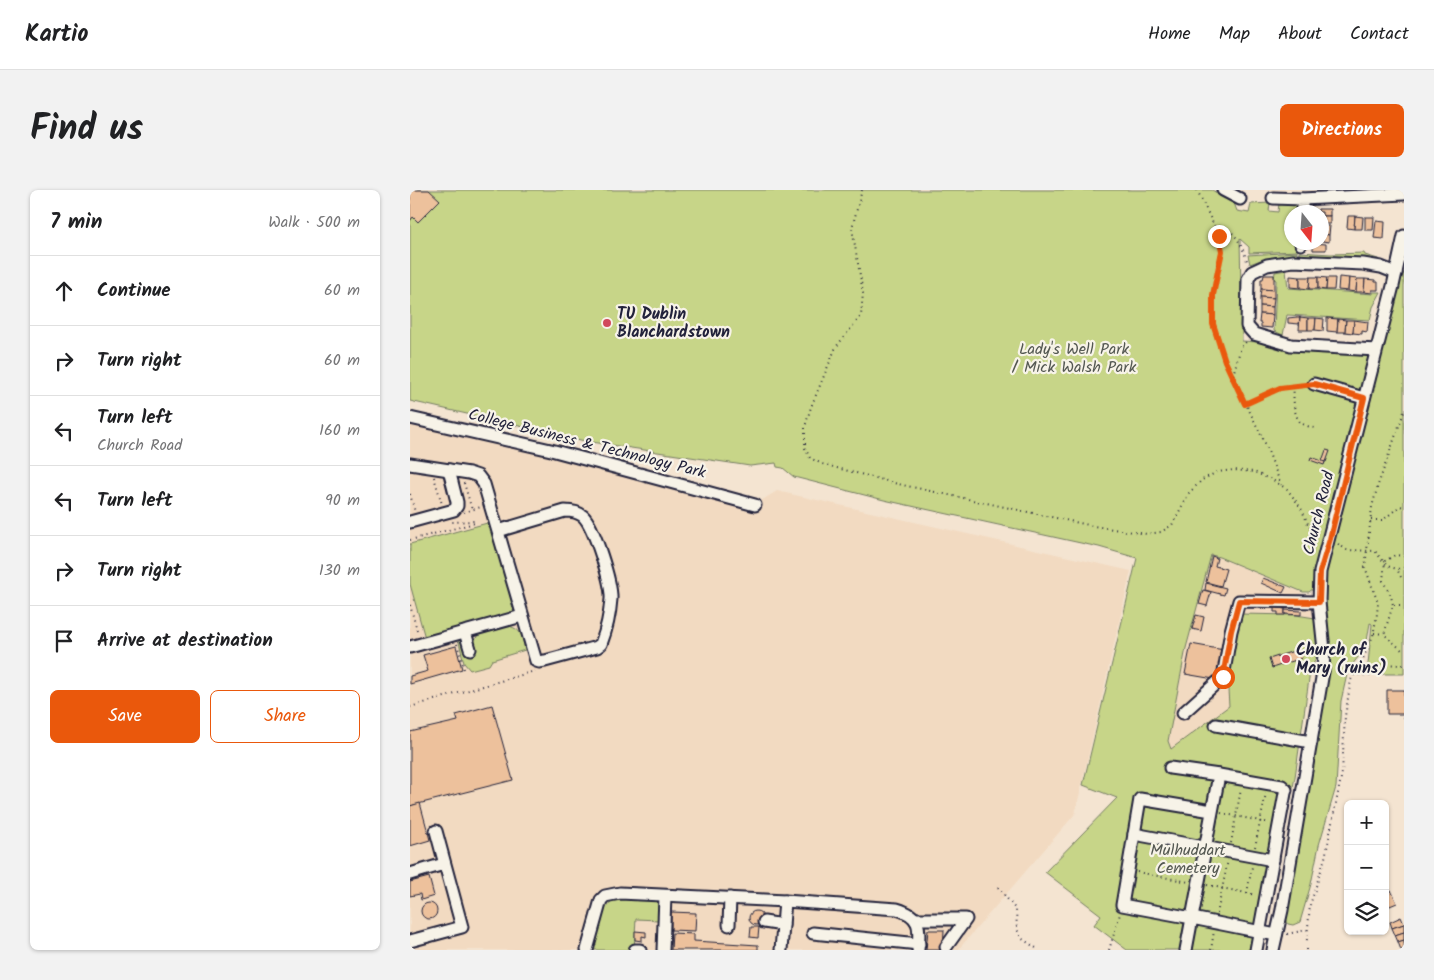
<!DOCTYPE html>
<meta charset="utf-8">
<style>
:root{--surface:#fff;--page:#f2f2f2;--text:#202124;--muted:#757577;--line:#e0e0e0;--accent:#ea580c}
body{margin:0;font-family:Kalam,sans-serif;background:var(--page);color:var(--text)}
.controls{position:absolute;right:15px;bottom:15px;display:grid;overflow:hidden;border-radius:8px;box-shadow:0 1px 4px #0004}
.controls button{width:45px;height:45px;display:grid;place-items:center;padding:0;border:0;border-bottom:1px solid var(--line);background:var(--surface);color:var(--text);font:25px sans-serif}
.compass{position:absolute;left:874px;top:15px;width:45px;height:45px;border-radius:50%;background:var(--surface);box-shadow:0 1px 4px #0004;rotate:163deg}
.stop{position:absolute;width:15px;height:15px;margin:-11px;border:4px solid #ea580c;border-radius:50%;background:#fff}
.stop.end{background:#ea580c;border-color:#fff;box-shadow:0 1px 5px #0008}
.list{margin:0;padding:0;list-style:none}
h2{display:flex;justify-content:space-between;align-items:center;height:65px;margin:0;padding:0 20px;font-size:21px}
h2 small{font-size:16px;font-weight:400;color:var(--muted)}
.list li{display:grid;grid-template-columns:32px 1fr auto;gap:15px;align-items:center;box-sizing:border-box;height:70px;padding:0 20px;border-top:1px solid var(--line)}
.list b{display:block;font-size:19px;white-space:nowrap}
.list p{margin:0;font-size:16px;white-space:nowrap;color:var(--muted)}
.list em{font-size:16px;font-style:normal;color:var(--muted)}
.actions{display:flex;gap:10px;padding:15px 20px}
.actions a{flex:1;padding:11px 0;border:1px solid var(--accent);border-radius:8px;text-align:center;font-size:18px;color:var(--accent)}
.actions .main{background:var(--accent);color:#fff}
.icon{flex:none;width:28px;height:28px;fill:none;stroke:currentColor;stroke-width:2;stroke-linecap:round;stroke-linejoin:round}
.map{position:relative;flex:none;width:994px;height:760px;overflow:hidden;border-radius:8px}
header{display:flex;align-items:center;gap:30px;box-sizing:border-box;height:70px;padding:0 25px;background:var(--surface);border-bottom:1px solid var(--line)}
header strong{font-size:24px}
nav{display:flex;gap:28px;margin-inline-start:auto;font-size:18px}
.intro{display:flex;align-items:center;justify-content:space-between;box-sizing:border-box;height:120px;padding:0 30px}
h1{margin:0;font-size:35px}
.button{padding:12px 22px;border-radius:8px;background:var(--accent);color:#fff;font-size:18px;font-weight:700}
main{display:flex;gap:30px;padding:0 30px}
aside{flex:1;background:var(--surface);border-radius:8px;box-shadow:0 1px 4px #0004}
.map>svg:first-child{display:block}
</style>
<header>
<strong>Kartio</strong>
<nav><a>Home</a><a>Map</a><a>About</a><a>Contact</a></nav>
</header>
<div class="intro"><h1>Find us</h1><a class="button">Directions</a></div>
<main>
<aside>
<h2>7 min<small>Walk · 500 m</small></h2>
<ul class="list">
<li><svg class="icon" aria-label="ahead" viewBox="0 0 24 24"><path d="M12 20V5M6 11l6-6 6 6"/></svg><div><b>Continue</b></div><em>60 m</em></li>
<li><svg class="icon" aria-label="right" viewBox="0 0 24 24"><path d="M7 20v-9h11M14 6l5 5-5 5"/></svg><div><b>Turn right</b></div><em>60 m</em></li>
<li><svg class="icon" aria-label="left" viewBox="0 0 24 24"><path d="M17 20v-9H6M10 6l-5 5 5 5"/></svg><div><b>Turn left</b><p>Church Road</p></div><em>160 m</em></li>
<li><svg class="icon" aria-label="left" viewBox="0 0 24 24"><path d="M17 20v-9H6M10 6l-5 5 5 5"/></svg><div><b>Turn left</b></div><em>90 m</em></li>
<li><svg class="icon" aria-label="right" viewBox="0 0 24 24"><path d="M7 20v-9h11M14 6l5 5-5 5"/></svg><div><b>Turn right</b></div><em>130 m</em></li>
<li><svg class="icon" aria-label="arrive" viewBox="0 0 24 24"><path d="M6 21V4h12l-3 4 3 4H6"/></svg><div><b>Arrive at destination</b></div></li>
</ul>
<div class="actions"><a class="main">Save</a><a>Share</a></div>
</aside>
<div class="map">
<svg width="994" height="760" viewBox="0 0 994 760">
<rect width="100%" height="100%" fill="#f4e4d1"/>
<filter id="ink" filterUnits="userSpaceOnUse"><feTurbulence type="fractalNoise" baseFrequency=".02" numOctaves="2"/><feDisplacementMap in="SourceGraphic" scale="10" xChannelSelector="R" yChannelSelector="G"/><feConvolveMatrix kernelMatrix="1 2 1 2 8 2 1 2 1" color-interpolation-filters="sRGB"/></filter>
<g filter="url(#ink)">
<g fill="#f2dac1">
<path d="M0,228L344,315L367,301L721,381L665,624L548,760H0Z"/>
<path d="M801,365L809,367L891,402L892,404L902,405L905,428L886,425L862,426L817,484L819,516L817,519L761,559L758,551L776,458Z"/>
</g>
<g fill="#c7d588" stroke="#747c62">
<path d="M0,0H802L824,13L827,21L839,23L841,14L860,13L859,21L868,22L869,13H886L889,22H882V52L888,53V61L839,63V57L830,49L832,151L963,159L986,80L994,83V484H957L962,434L960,433L956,457L938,480L931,511L926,597L909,655L901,694L890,732L883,735L878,734L876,728L918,470L915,398H904L899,402H893L809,367L801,365L776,458L758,551L761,559L819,516L817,484L829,424L886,425L905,428C909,452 911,459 900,482L885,587L851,760H717L684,735L691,725L635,682L707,608L673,595L727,368L689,357L474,310L384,287L373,278L367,277L366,273L340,276L175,251L0,211Z"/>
<path d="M887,62L886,66L854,72L853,69L840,74L838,65Z"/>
<path d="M889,62L921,64L954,63L955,65L968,69L967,72L889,67Z"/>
<path d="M876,80L878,98L963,104V102H971L963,117L960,130L877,125L873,145L864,141L866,90L864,89L865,82Z"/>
<path d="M81,332L105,419L102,424L15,448L0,394V354Z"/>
<path d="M96,435C113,440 111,444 115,460L82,470L79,475L60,480L54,473L48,448L64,453L68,444Z"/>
<path d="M206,708L248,709L251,713L248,730L226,729L224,760H181C187,742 189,718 206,708Z"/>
</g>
<g fill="#edc19c" stroke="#22223b">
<path d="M0,0H19L30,10L8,32L3,27L0,31Z"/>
<path d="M908,19H920V26H912V22H908Z"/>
<rect x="912" y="26" width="8" height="8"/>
<path d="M938,26H945L944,39L937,38Z"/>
<path d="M945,26L953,27L952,39H944Z"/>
<path d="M955,27H964L963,40H955Z"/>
<path d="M966,31L975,32L974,49L964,48Z"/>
<path d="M912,36H920L919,45L912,44Z"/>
<path d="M912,44L919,45V52L912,51Z"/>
<path d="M903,53L916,54V60H903Z"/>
<path d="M854,85H864V100L851,99V89H853Z"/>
<path d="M880,86L890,87V98L880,97Z"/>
<path d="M890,87H900L899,99L890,98Z"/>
<path d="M900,87H908V99H899Z"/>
<path d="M908,87L917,88L916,100L908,99Z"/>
<path d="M929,87L939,88L938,101L928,100Z"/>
<path d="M917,88H925L924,100H916Z"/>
<path d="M939,88L947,89L946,102L938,101Z"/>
<path d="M947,89H955L954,102H946Z"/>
<path d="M955,89L965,90V92H968V100H962V103L954,102Z"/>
<path d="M851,99L864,100V108L850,107Z"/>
<path d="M850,107L864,108L863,117L850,116Z"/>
<path d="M850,116L863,117V125L850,124Z"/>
<path d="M850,124L863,125L862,138L851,137V133H849Z"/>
<path d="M887,127H890L889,134L878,133V128Z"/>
<path d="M890,127L898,128V140H889Z"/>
<path d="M898,128H906L905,140H898Z"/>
<path d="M906,128L914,129L913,141L905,140Z"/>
<path d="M917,128L928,129L927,142L917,141Z"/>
<path d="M928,129L936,130L935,142H927Z"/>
<path d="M936,130H944L943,143L935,142Z"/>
<path d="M944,130L958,132L957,142L952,141V144L943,143Z"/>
<path d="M916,260L920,261L916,272L912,271Z"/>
<path d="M901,267L915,272L914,275L900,270Z"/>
<path d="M802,366L807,368L805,376L816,379L811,396L796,392Z"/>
<path d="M853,388L876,397L873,403L851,393Z"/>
<path d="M796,393L816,398L814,405L795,400Z"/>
<path d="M793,400L801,402L797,416L789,414Z"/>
<path d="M864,416H868V418L875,419V425H868V422H864Z"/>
<path d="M875,420L891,421V425L875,424Z"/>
<path d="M786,425L794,427L791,441L782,439Z"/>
<path d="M781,454L814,460L808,486H805L804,489L775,484Z"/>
<path d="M46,456L52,479L0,494V486L18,481L13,465Z"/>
<path d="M889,459L892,468L862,478L859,469L884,461V463L887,462L886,460Z"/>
<path d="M977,500H994V528L993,524H977Z"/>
<path d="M82,515L103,590L0,616V542L48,531L46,525Z"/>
<path d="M10,613L20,650L0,656V616Z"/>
<path d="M19,687L24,706L11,710L10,704L0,706V692Z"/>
<path d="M981,700L987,713L975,718V703Z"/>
<circle cx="19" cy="721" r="8"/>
<circle cx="346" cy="728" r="7"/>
<path d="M261,722L286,723L285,741L261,740Z"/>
<path d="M991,727L994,734L982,738L980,732Z"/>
<path d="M994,734V742L985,745L982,738Z"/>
<path d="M341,737H349L348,748L340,747Z"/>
<path d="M518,740H534L533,760H516Z"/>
<path d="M225,741L236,742V747L232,746V751L225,750Z"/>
<path d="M994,742V750L988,752L985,745Z"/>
<path d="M262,743L284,744V751L348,755V760H261Z"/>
<path d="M994,750V759L991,760L988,752Z"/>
</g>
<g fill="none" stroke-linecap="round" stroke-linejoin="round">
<g stroke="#22223b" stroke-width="15">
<g id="minor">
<path d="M813,0L830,9"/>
<path d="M863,8L892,9V22"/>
<path d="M892,9L994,4"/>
<path d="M881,41H882"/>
<path d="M891,54V52"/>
<path d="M966,160L881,155L844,144L837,136L838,89L842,82L857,75L883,71L953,74L971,77L986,83"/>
<path d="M904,194L954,208"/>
<path d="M0,228L141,260L345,315"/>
<path d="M0,274L59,283L68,286L74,294L126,471L129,472L135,471L187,457L191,454C196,441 200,423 201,409C202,394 184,336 173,326C168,322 162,321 155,321L88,341"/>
<path d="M0,332L44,320L47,316V312L39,280"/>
<path d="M55,442L60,459"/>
<path d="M0,457L112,426"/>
<path d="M773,523L813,487L821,441L829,411L909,412"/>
<path d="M806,535L901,552"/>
<path d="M760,578L809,585"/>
<path d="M802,621L730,609L712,715L782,728L809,585L872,596L876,600L875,603L846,760"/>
<path d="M724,644L863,670"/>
<path d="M0,684L34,674"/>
<path d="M505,729H556L536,757"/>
<path d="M354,732L373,735"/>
<path d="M319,735L320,708"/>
<path d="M403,743L509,754"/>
<path d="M0,751L52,737L26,641"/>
<path d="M177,760L191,710L195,706L210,703L375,711L487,719C511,726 510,737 508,760"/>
<path d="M225,760H230"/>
<path d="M253,760L255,706"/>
<path d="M371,760L375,711"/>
<path d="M776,760L782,728L866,745"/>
<path d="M863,760L872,720L913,482L914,460L909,412L910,382L983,96L994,46"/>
</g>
</g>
<g stroke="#22223b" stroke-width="2" stroke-dasharray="1 4" stroke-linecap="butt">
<path d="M452,0L442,38L453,103L451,126L426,157L401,217L395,237V258L400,268L412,274L488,294L683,336L737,344L751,342L762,335L779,303L792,290L807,282L824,280L844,282L864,291L877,299L891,318L899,336L905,345"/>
<path d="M787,0L809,46L812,57L803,105V134L815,171L855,253L871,295"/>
<path d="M0,35V36"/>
<path d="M804,36C825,35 833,58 838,74"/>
<path d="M823,185L831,157L837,151"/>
<path d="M884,197C883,206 883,224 890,232C893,235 900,237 904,238"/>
<path d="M835,214L870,199L894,195"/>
<path d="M24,287L32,314"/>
<path d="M54,293L62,320"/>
<path d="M0,304L5,322"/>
<path d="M54,322L71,317"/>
<path d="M961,330H973L990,316L994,317"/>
<path d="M0,350L65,333L64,331L41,332"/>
<path d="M928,354L937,360L965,361L977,376L987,379"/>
<path d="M994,366L985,365L975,371L973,391L981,406L983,415L974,444L994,462"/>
<path d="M994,378L987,379L991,387L994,388"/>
<path d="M0,415L8,444"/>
<path d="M984,415H994"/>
<path d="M964,443L974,444"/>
<path d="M47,454L54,479"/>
<path d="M944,484L960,486L968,480L969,474L994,475"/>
<path d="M0,517L125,481"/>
<path d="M811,623L860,633"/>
<path d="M821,653L831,599"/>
<path d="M845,657L856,603"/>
<path d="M727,682L779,692"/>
<path d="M797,695L846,705"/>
<path d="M588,697L606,720L607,739L611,748L629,760"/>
<path d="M837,703L842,677"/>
<path d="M807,724L818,670"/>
<path d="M877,744L897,740"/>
<path d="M699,760L710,724"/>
<path d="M801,760L804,741"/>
<path d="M896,760L900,715L915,668L932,583L935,526L941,490L952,471L963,446L967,424L968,413L955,377L962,317L968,295L994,222"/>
</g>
<use href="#minor" stroke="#f7f3e8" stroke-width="11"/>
</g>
</g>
<g fill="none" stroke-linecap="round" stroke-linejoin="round" filter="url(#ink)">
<path stroke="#ea580c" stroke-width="6" d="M809,46L812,61L803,105V134L815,171L835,214L870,198L904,194L954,208L920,349L910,382L909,412L829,411L821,441L813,487"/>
</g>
<g fill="#d1495b" stroke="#f7f3e8" stroke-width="2">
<circle cx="197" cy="133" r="5"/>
<circle cx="876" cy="469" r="5"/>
</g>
<g text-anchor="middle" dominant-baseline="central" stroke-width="4.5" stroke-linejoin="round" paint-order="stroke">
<g font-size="16" font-weight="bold" fill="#22223b" stroke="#f7f3e8" text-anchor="start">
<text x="207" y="124">TU Dublin<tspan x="207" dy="18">Blanchardstown</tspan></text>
<text x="886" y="460">Church of<tspan x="886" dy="18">Mary (ruins)</tspan></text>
</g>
<g font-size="16" fill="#545852" stroke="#f7f3e8">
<text x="664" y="159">Lady's Well Park<tspan x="664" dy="18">/ Mick Walsh Park</tspan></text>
<text x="778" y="660">Mulhuddart<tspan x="778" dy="18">Cemetery</tspan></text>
</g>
<g font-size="16" fill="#22223b" stroke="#f7f3e8">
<text transform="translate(177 254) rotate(14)">College Business &amp; Technology Park</text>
<text transform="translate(909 323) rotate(-76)">Church Road</text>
</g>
</g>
</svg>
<div class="controls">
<button>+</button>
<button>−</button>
<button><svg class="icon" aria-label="layers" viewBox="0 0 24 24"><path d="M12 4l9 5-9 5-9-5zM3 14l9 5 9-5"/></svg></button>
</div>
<svg class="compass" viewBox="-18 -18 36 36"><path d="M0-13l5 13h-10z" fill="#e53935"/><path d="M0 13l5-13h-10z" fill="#757577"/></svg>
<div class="stop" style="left:813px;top:487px"></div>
<div class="stop end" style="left:809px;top:46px"></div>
</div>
</main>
